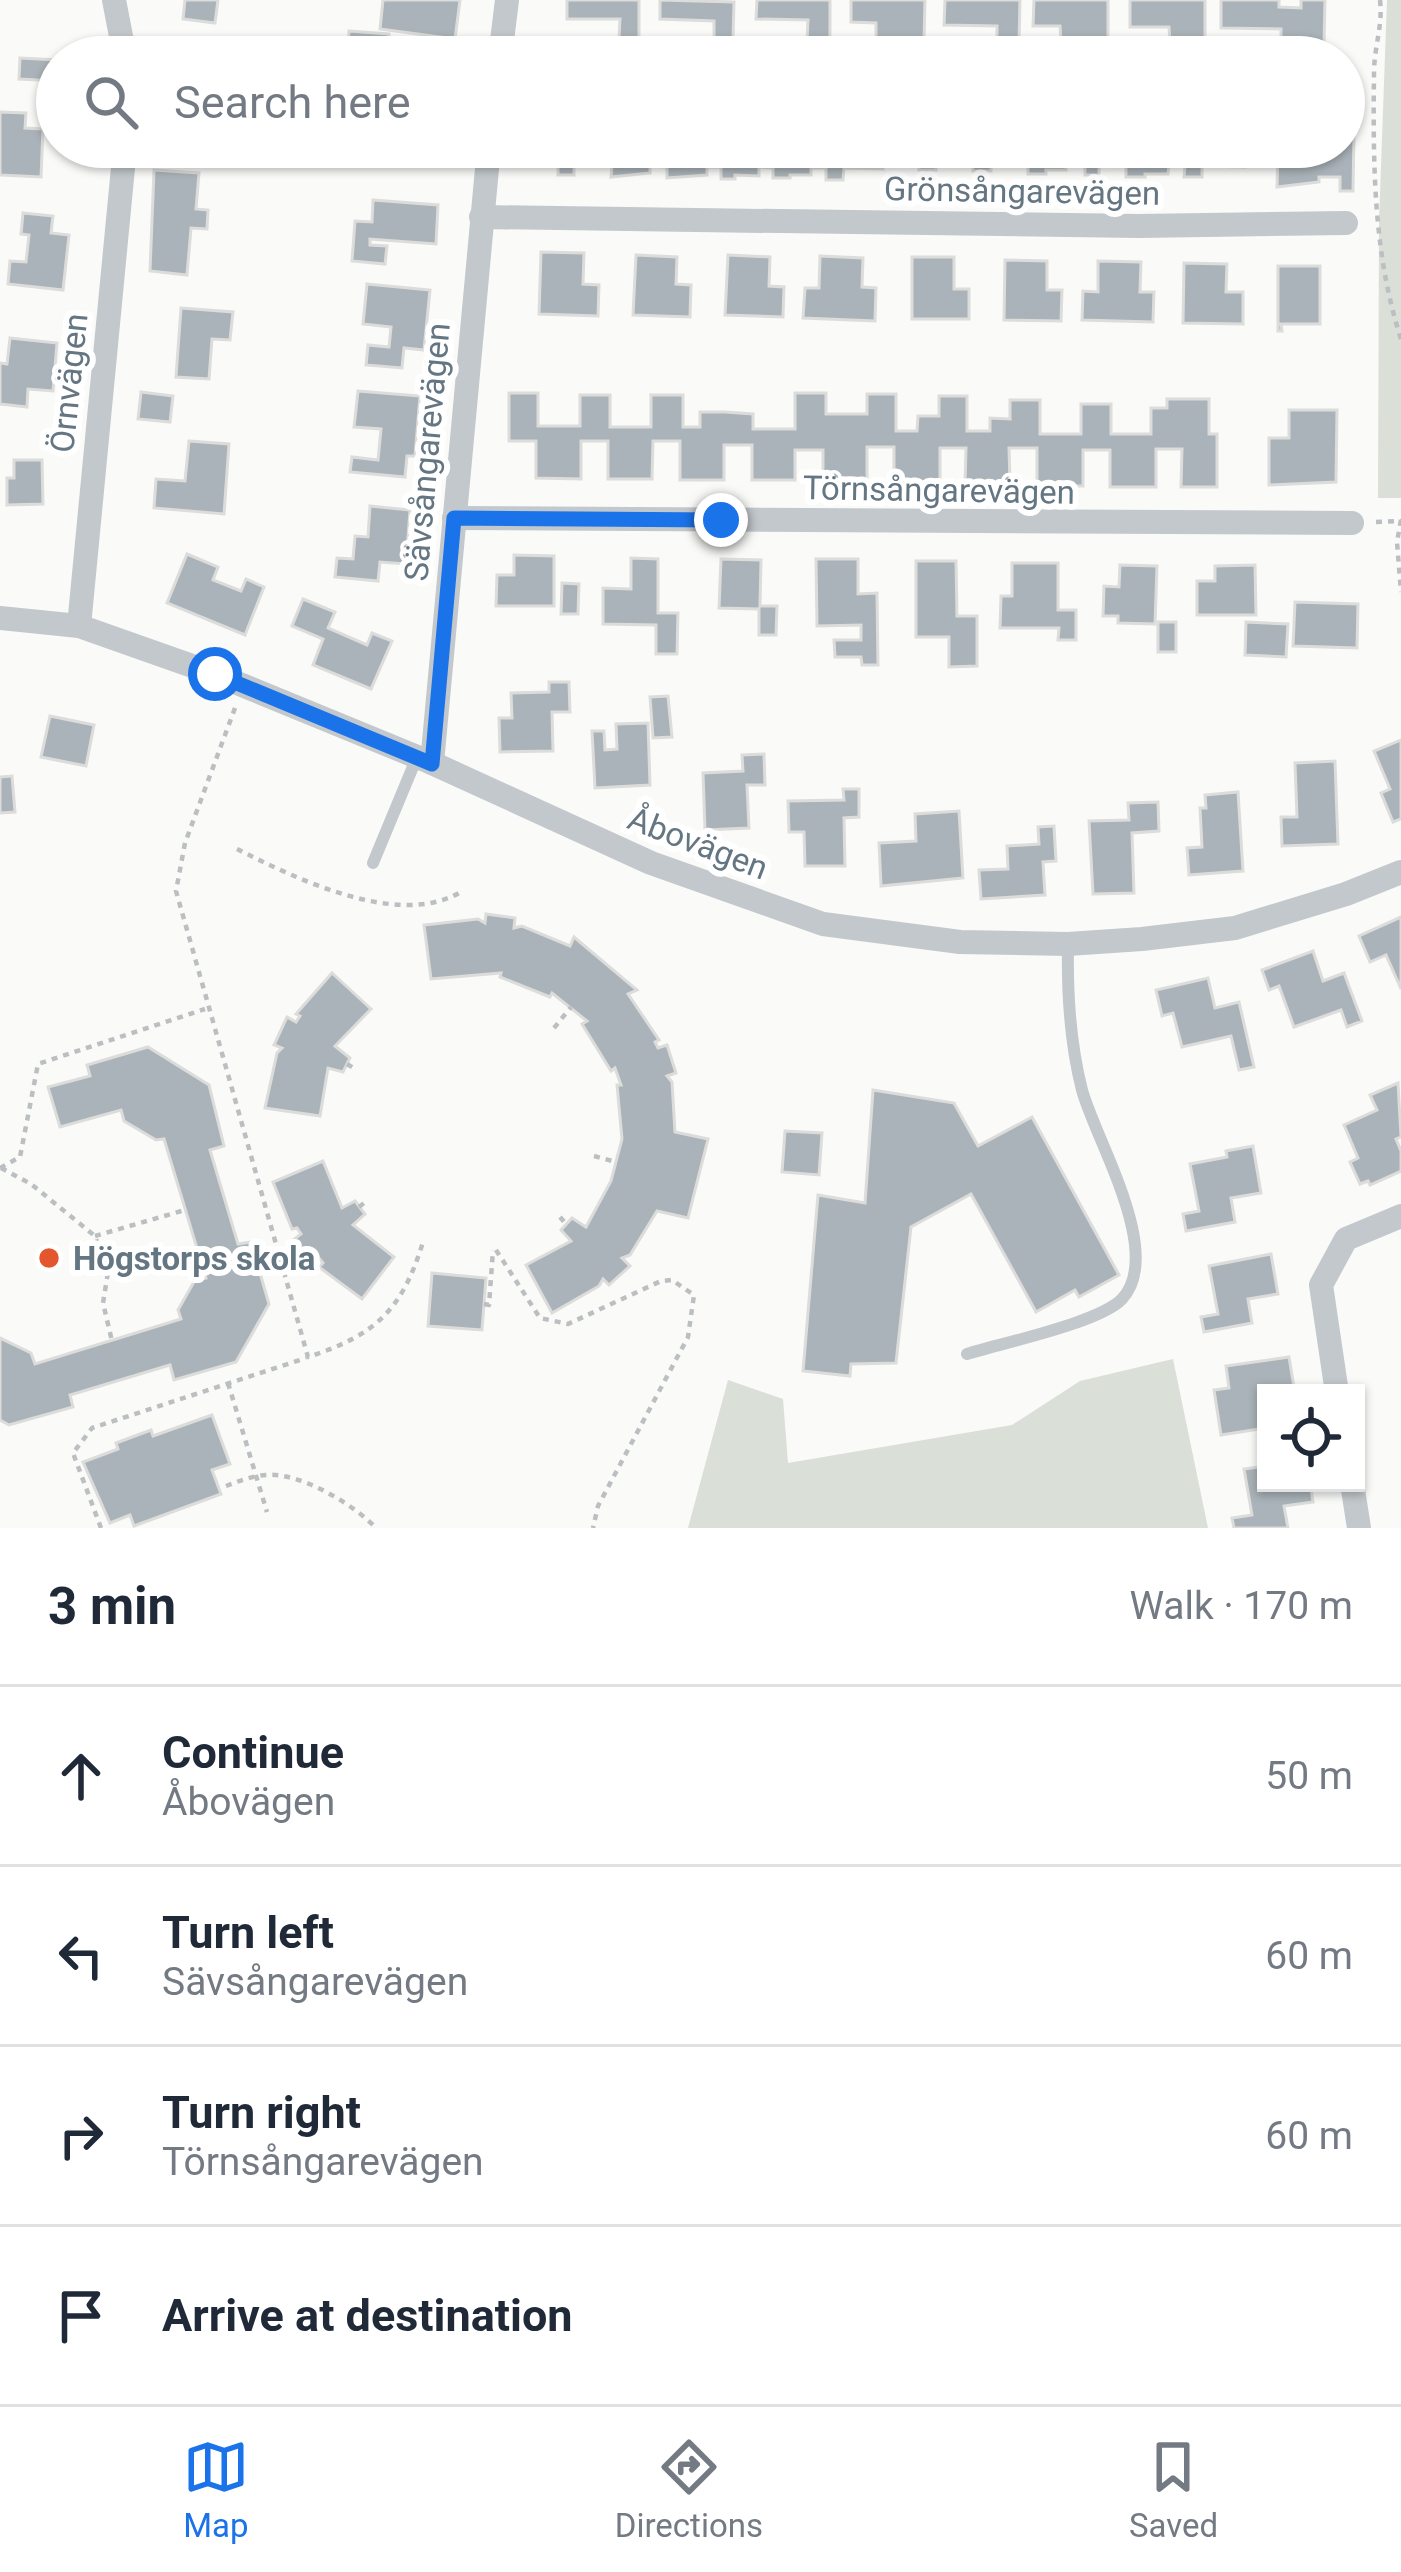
<!DOCTYPE html>
<meta charset="utf-8">
<style>
:root{--surface:#fff;--page:#f2f2f3;--text:#1f2937;--muted:#747a83;--line:#e0e1e3;--accent:#1a73e8}
body{margin:0;font-family:Roboto,sans-serif;background:var(--page);color:var(--text)}
.controls{position:absolute;right:36px;bottom:36px;display:grid;overflow:hidden;border-radius:0px;box-shadow:0 3px 9px #0004}
.controls button{width:108px;height:108px;display:grid;place-items:center;padding:0;border:0;border-bottom:3px solid var(--line);background:var(--surface);color:var(--text);font:60px sans-serif}
.stop{position:absolute;width:36px;height:36px;margin:-27px;border:9px solid #1a73e8;border-radius:50%;background:#fff}
.stop.end{background:#1a73e8;border-color:#fff;box-shadow:0 3px 12px #0008}
.list{margin:0;padding:0;list-style:none}
h2{display:flex;justify-content:space-between;align-items:center;height:156px;margin:0;padding:0 48px;font-size:51px}
h2 small{font-size:39px;font-weight:400;color:var(--muted)}
.list li{display:grid;grid-template-columns:78px 1fr auto;gap:36px;align-items:center;box-sizing:border-box;height:180px;padding:0 48px;border-top:3px solid var(--line)}
.list b{display:block;font-size:45px;white-space:nowrap}
.list p{margin:0;font-size:39px;white-space:nowrap;color:var(--muted)}
.list em{font-size:39px;font-style:normal;color:var(--muted)}
.icon{flex:none;width:66px;height:66px;fill:none;stroke:currentColor;stroke-width:2;stroke-linecap:round;stroke-linejoin:round}
.map{position:relative;flex:none;width:1401px;height:1528px;overflow:hidden}
.search{position:absolute;background:var(--surface);box-shadow:0 3px 9px #0004;left:36px;right:36px;top:36px;height:132px;display:flex;align-items:center;gap:30px;box-sizing:border-box;padding:0 42px;border-radius:66px;color:var(--muted);font-size:45px}
.sheet{height:876px;background:var(--surface)}
nav{display:flex;justify-content:space-around;align-items:center;box-sizing:border-box;height:168px;border-top:3px solid var(--line);background:var(--surface);font-size:33px;color:var(--muted)}
nav a{display:grid;justify-items:center;gap:6px}
nav .on{color:var(--accent)}
.map>svg:first-child{display:block}
</style>
<div class="map">
<svg width="1401" height="1528" viewBox="0 0 1401 1528">
<rect width="100%" height="100%" fill="#fafaf8"/>
<g fill="#dadfd7">
<path d="M1387,0H1401V498H1378L1379,222Z"/>
<path d="M1173,1359L1208,1528H688L728,1380L783,1399L788,1463L1012,1425L1080,1381Z"/>
</g>
<g fill="#aab3b9" stroke="#dcdcda" stroke-width="3">
<path d="M185,0H218L215,23L183,19Z"/>
<path d="M383,0H460L455,39L380,29Z"/>
<path d="M567,0H639V38H619L620,19H567Z"/>
<path d="M660,0L734,2L733,39L714,38V21L660,19Z"/>
<path d="M757,0H830V41H807L808,20L756,19Z"/>
<path d="M851,0H925L924,41L876,40V23L851,22Z"/>
<path d="M945,0H1020L1019,43H997V26L944,25Z"/>
<path d="M1034,0H1108V44L1061,43L1060,26H1033Z"/>
<path d="M1130,0H1205V57H1182V43H1170L1169,27H1130Z"/>
<path d="M1221,0H1279V7L1301,8V0H1325L1324,46L1281,45V29L1221,28Z"/>
<path d="M349,31L389,34L388,55L348,53Z"/>
<path d="M20,58L57,60V81L19,79Z"/>
<path d="M43,88L57,89V121L41,120Z"/>
<path d="M0,112L26,113L25,128L43,129L41,177L0,175Z"/>
<path d="M1344,133H1354L1353,191H1340V177H1319V182L1277,187L1278,147H1344Z"/>
<path d="M358,147H385L383,165L356,162Z"/>
<path d="M558,147H884L883,169L844,168L843,180H826V168H811V175H790V178H773V168L759,167V176L735,175V179H721V167H707V175L667,178V167L650,166V173L611,177L612,166H574V175H558Z"/>
<path d="M920,147H1245V167L1202,166V177H1184L1185,166L1169,165L1168,174H1145V177H1126V165L1099,164V175H1085V164H1066V170H1046V174H1028V163L991,162V171H973V162L936,161V170H919Z"/>
<path d="M154,170L199,173L196,209L208,210L207,229L191,228L187,275L150,271Z"/>
<path d="M373,200L438,205L436,244L370,239V245L387,246L385,264L352,261L355,221L372,222Z"/>
<path d="M23,213L53,216L51,233L69,235L63,290L8,284L10,261L26,262L29,235L21,234Z"/>
<path d="M541,252L584,253L583,284L599,285L598,316L539,314Z"/>
<path d="M636,255L677,257L676,284L691,285L690,317L633,315Z"/>
<path d="M728,255L770,257L769,286L784,287L783,317L725,315Z"/>
<path d="M820,256L863,258L862,287L876,288L875,321L803,318L805,288H819Z"/>
<path d="M912,257H954V289H969V319H912Z"/>
<path d="M1005,260L1047,261V290H1062L1061,321L1004,320Z"/>
<path d="M1098,261L1141,262L1140,292H1154L1153,322L1082,320L1083,291L1098,292Z"/>
<path d="M1184,263L1227,264L1226,292H1243V324L1183,323Z"/>
<path d="M1278,266H1320V324H1281L1282,331H1278Z"/>
<path d="M367,284L430,290L424,350L404,348L402,368L366,365L368,345L389,347L391,327L363,324Z"/>
<path d="M181,308L233,312L230,340L212,339L209,379L176,377Z"/>
<path d="M10,338L57,343L53,391L28,389L27,407L0,404V363L7,364Z"/>
<path d="M358,391L420,396L415,456H407L405,477L350,472L352,457L378,460L381,429L354,427Z"/>
<path d="M141,392L173,396L170,422L138,419Z"/>
<path d="M509,393H538V426H580V395H610V427H651V395H683V427H700V412H725L753,414V429H795V393H826V414H867V394H896V431H917L918,416H939V396H967V431H990V418L1010,419V400H1040V434H1081V404H1111V434H1151V408H1167V399H1209V434H1217V487H1181L1182,449H1156V487H1110V450H1083V486H1037V448H1009L1010,484H965L966,448H940V484H894V447H867V481H823V450H795V480H752V445H724V480H680V441H653L652,479H608V441H581V479L536,478V441H509Z"/>
<path d="M1289,410H1337L1336,482L1269,485V438H1289Z"/>
<path d="M189,441L229,444L224,514L154,508L156,479L185,481Z"/>
<path d="M14,460H42L43,504L7,505V478H14Z"/>
<path d="M370,506L410,510L406,564L380,562L378,581L335,577L337,558L353,559L355,536L368,537Z"/>
<path d="M187,554L218,567L213,580L241,591L246,579L264,587L245,635L167,603Z"/>
<path d="M514,555L554,556V606H496L497,575H514Z"/>
<path d="M631,558L658,559V613H678L677,654H656V625L603,624V588L631,589Z"/>
<path d="M721,559L761,560L760,606H777L776,635H759V609L719,608Z"/>
<path d="M816,559H858V594L877,593L878,665H862L861,657H835L834,640H861V625L817,626Z"/>
<path d="M916,561H956L957,616H977V666L949,667V637H916Z"/>
<path d="M1012,563H1058V610H1076V640H1058L1059,628H1000L1001,596H1012Z"/>
<path d="M1120,565L1157,566L1155,624L1118,623V616H1103L1104,586L1119,587Z"/>
<path d="M1255,565L1256,615H1197V581H1215V566Z"/>
<path d="M562,583L579,584L578,614H561Z"/>
<path d="M303,599L335,612L328,628L367,645L372,633L392,641L371,689L313,665L323,639L292,626Z"/>
<path d="M1295,602L1358,604L1357,648L1293,646Z"/>
<rect x="1158" y="622" width="18" height="30"/>
<path d="M1246,622L1288,624L1286,657L1245,655Z"/>
<path d="M549,682H569L570,712H552L553,751L500,752L499,718H512L511,693L549,692Z"/>
<path d="M668,696L672,737L653,738L650,697Z"/>
<path d="M50,716L94,725L86,766L41,757Z"/>
<path d="M648,723L650,785L595,788L592,731H604L605,750L617,749L616,724Z"/>
<path d="M1401,740V819L1393,822L1381,793L1390,789L1374,751Z"/>
<path d="M764,754L765,785H747L749,828L705,830L703,773L743,771L742,755Z"/>
<path d="M1335,761L1338,844L1282,846L1281,817H1297L1295,763Z"/>
<path d="M12,776L15,812L0,813V777Z"/>
<path d="M843,789H859V817L844,818L845,866H805L804,832H789L788,801L844,800Z"/>
<path d="M1238,792L1243,871L1189,875L1187,848L1202,847L1200,808H1206L1205,795Z"/>
<path d="M1158,802L1159,831L1132,833L1134,893L1093,894L1089,821L1129,820L1128,803Z"/>
<path d="M959,811L963,878L881,886L879,843L916,841L915,814Z"/>
<path d="M1054,826L1056,861L1043,862L1045,895L981,899L979,870L1008,869L1007,846L1039,844L1038,827Z"/>
<path d="M486,914L515,918L514,928L522,926L570,946L574,937L637,990L628,994L659,1040L655,1042L658,1048L667,1045L676,1073L667,1076L672,1082L675,1132L708,1139L688,1218L657,1211L630,1255L622,1258L630,1266L609,1285L603,1279L599,1286L552,1313L526,1265L571,1241L561,1230L572,1218L586,1227L611,1181L622,1139L617,1085H621L615,1068L611,1071L582,1024L587,1021L552,993L550,997L500,977L501,973L431,979L424,925L478,919L485,923Z"/>
<path d="M1401,917V989L1386,955L1370,962L1359,936Z"/>
<path d="M1313,951L1323,981L1344,973L1362,1021L1347,1027L1341,1010L1294,1027L1279,986L1269,990L1262,970Z"/>
<path d="M332,973L371,1009L335,1046L350,1058L343,1072L328,1068L320,1116L265,1108L277,1053L282,1048L274,1045L287,1017L296,1022L300,1016L296,1014Z"/>
<path d="M1208,978L1215,1008L1239,1002L1254,1067L1239,1070L1231,1036L1182,1047L1173,1013L1162,1016L1156,990Z"/>
<path d="M148,1047L209,1085L224,1146L210,1150L238,1244L251,1242L269,1304L236,1362L174,1380L170,1365L70,1395L73,1407L9,1425L0,1420V1338L31,1353L35,1364L181,1319L178,1310L195,1280L206,1278L164,1139L156,1140L124,1121L121,1110L60,1127L48,1087L90,1076L87,1065Z"/>
<path d="M1398,1083L1401,1137L1396,1139L1401,1151V1171L1370,1185L1368,1181L1360,1184L1350,1162L1358,1158L1344,1125L1377,1110L1370,1095Z"/>
<path d="M873,1090L954,1103L978,1146L1032,1117L1119,1275L1079,1297L1075,1290L1036,1312L971,1194L911,1227L896,1363L851,1364L850,1376L803,1371L818,1195L865,1203Z"/>
<path d="M785,1131L822,1133L819,1175L782,1172Z"/>
<path d="M1253,1146L1261,1193L1231,1198L1235,1222L1186,1231L1183,1214L1199,1211L1190,1164L1227,1157L1226,1151Z"/>
<path d="M323,1161L342,1208L355,1201L365,1214L353,1225L394,1257L362,1299L319,1267L323,1263L319,1258L310,1265L292,1241L301,1234L297,1228L292,1229L273,1182Z"/>
<path d="M1271,1254L1278,1294L1248,1299L1252,1323L1204,1332L1201,1317L1218,1314L1209,1266Z"/>
<path d="M432,1273L486,1278L482,1330L428,1326Z"/>
<path d="M1289,1357L1295,1393H1266V1428L1221,1435L1214,1390L1229,1388L1226,1366Z"/>
<path d="M212,1415L230,1464L212,1470L221,1494L134,1526L130,1515L110,1523L83,1462L118,1449L116,1443L151,1430L153,1436Z"/>
<path d="M1266,1466V1483H1310L1313,1502L1284,1506L1288,1528H1234L1232,1518L1252,1515L1244,1469Z"/>
</g>
<g fill="none" stroke-linecap="round" stroke-linejoin="round">
<g stroke="#bbbfc2" stroke-width="4.5" stroke-dasharray="6 6" stroke-linecap="butt">
<path d="M1380,0C1383,26 1374,47 1374,73C1373,163 1373,253 1401,339"/>
<path d="M1401,520L1397,542L1401,592"/>
<path d="M1376,522L1401,521"/>
<path d="M235,708L185,843L176,891L308,1357C376,1335 402,1310 423,1242"/>
<path d="M237,849C295,878 396,928 459,893"/>
<path d="M554,1028L571,1007"/>
<path d="M347,1064L357,1070"/>
<path d="M594,1156L616,1162"/>
<path d="M0,1168L20,1157L38,1064L205,1009"/>
<path d="M1,1168L31,1184L95,1236L108,1272L103,1303L112,1341"/>
<path d="M359,1207L368,1200"/>
<path d="M560,1217L566,1224"/>
<path d="M95,1236L185,1210"/>
<path d="M496,1250L540,1318L568,1324L661,1281L672,1280L694,1295L688,1337L598,1506L593,1528"/>
<path d="M484,1304L489,1305L493,1250"/>
<path d="M228,1383L267,1512"/>
<path d="M226,1486C244,1479 262,1472 283,1476C313,1481 355,1506 376,1528"/>
<path d="M101,1528L73,1453L92,1428L306,1358"/>
</g>
<g stroke="#c3c8cc" stroke-width="12">
<path d="M373,863L417,757"/>
<path d="M967,1354C1002,1343 1099,1323 1122,1299C1165,1253 1095,1139 1082,1090C1070,1043 1067,994 1068,945"/>
</g>
<g stroke="#c3c8cc" stroke-width="24">
<path d="M114,0L125,57"/>
<path d="M500,57L507,0"/>
<path d="M481,217L1138,226L1346,223"/>
<path d="M454,518L1352,523"/>
<path d="M0,618L79,626L215,674L432,763L651,863L823,924L960,942L1068,944L1142,939L1235,928L1346,894L1401,872"/>
<path d="M79,626L125,147"/>
<path d="M432,763L489,147"/>
<path d="M1337,1393L1321,1285L1346,1239L1401,1216"/>
<path d="M1352,1483L1359,1528"/>
</g>
</g>
<g fill="none" stroke-linecap="round" stroke-linejoin="round">
<path stroke="#1a73e8" stroke-width="15" d="M215,674L432,764L454,518L721,520"/>
</g>
<circle fill="#e4572e" stroke="#fff" stroke-width="4.5" cx="49" cy="1258" r="12"/>
<g text-anchor="middle" dominant-baseline="central" stroke-width="12" stroke-linejoin="round" paint-order="stroke">
<g font-size="33" fill="#657683" stroke="#fff">
<text transform="translate(1022 191) rotate(1)">Grönsångarevägen</text>
<text transform="translate(69 383) rotate(-84)">Örnvägen</text>
<text transform="translate(427 452) rotate(-85)">Sävsångarevägen</text>
<text transform="translate(939 490) rotate(1)">Törnsångarevägen</text>
<text transform="translate(698 843) rotate(21)">Åbovägen</text>
</g>
<g font-size="33" font-weight="bold" fill="#657683" stroke="#fff" text-anchor="start">
<text x="73" y="1258">Högstorps skola</text>
</g>
</g>
</svg>
<div class="controls">
<button><svg class="icon" aria-label="locate" viewBox="0 0 24 24"><circle cx="12" cy="12" r="6"/><path d="M12 2v4M12 18v4M2 12h4M18 12h4"/></svg></button>
</div>
<div class="stop" style="left:215px;top:674px"></div>
<div class="stop end" style="left:721px;top:520px"></div>
<div class="search"><svg class="icon" aria-label="search" viewBox="0 0 24 24"><circle cx="10" cy="10" r="6"/><path d="M15 15l6 6"/></svg>Search here</div>
</div>
<section class="sheet">
<h2>3 min<small>Walk · 170 m</small></h2>
<ul class="list">
<li><svg class="icon" aria-label="ahead" viewBox="0 0 24 24"><path d="M12 20V5M6 11l6-6 6 6"/></svg><div><b>Continue</b><p>Åbovägen</p></div><em>50 m</em></li>
<li><svg class="icon" aria-label="left" viewBox="0 0 24 24"><path d="M17 20v-9H6M10 6l-5 5 5 5"/></svg><div><b>Turn left</b><p>Sävsångarevägen</p></div><em>60 m</em></li>
<li><svg class="icon" aria-label="right" viewBox="0 0 24 24"><path d="M7 20v-9h11M14 6l5 5-5 5"/></svg><div><b>Turn right</b><p>Törnsångarevägen</p></div><em>60 m</em></li>
<li><svg class="icon" aria-label="arrive" viewBox="0 0 24 24"><path d="M6 21V4h12l-3 4 3 4H6"/></svg><div><b>Arrive at destination</b></div></li>
</ul>
</section>
<nav>
<a class="on"><svg class="icon" aria-label="map" viewBox="0 0 24 24"><path d="M3 6l6-2 6 2 6-2v14l-6 2-6-2-6 2zM9 4v14M15 6v14"/></svg>Map</a>
<a><svg class="icon" aria-label="directions" viewBox="0 0 24 24"><path d="M12 3l9 9-9 9-9-9zM9 14v-3h6M13 9l2 2-2 2"/></svg>Directions</a>
<a><svg class="icon" aria-label="saved" viewBox="0 0 24 24"><path d="M7 4h10v16l-5-4-5 4z"/></svg>Saved</a>
</nav>
